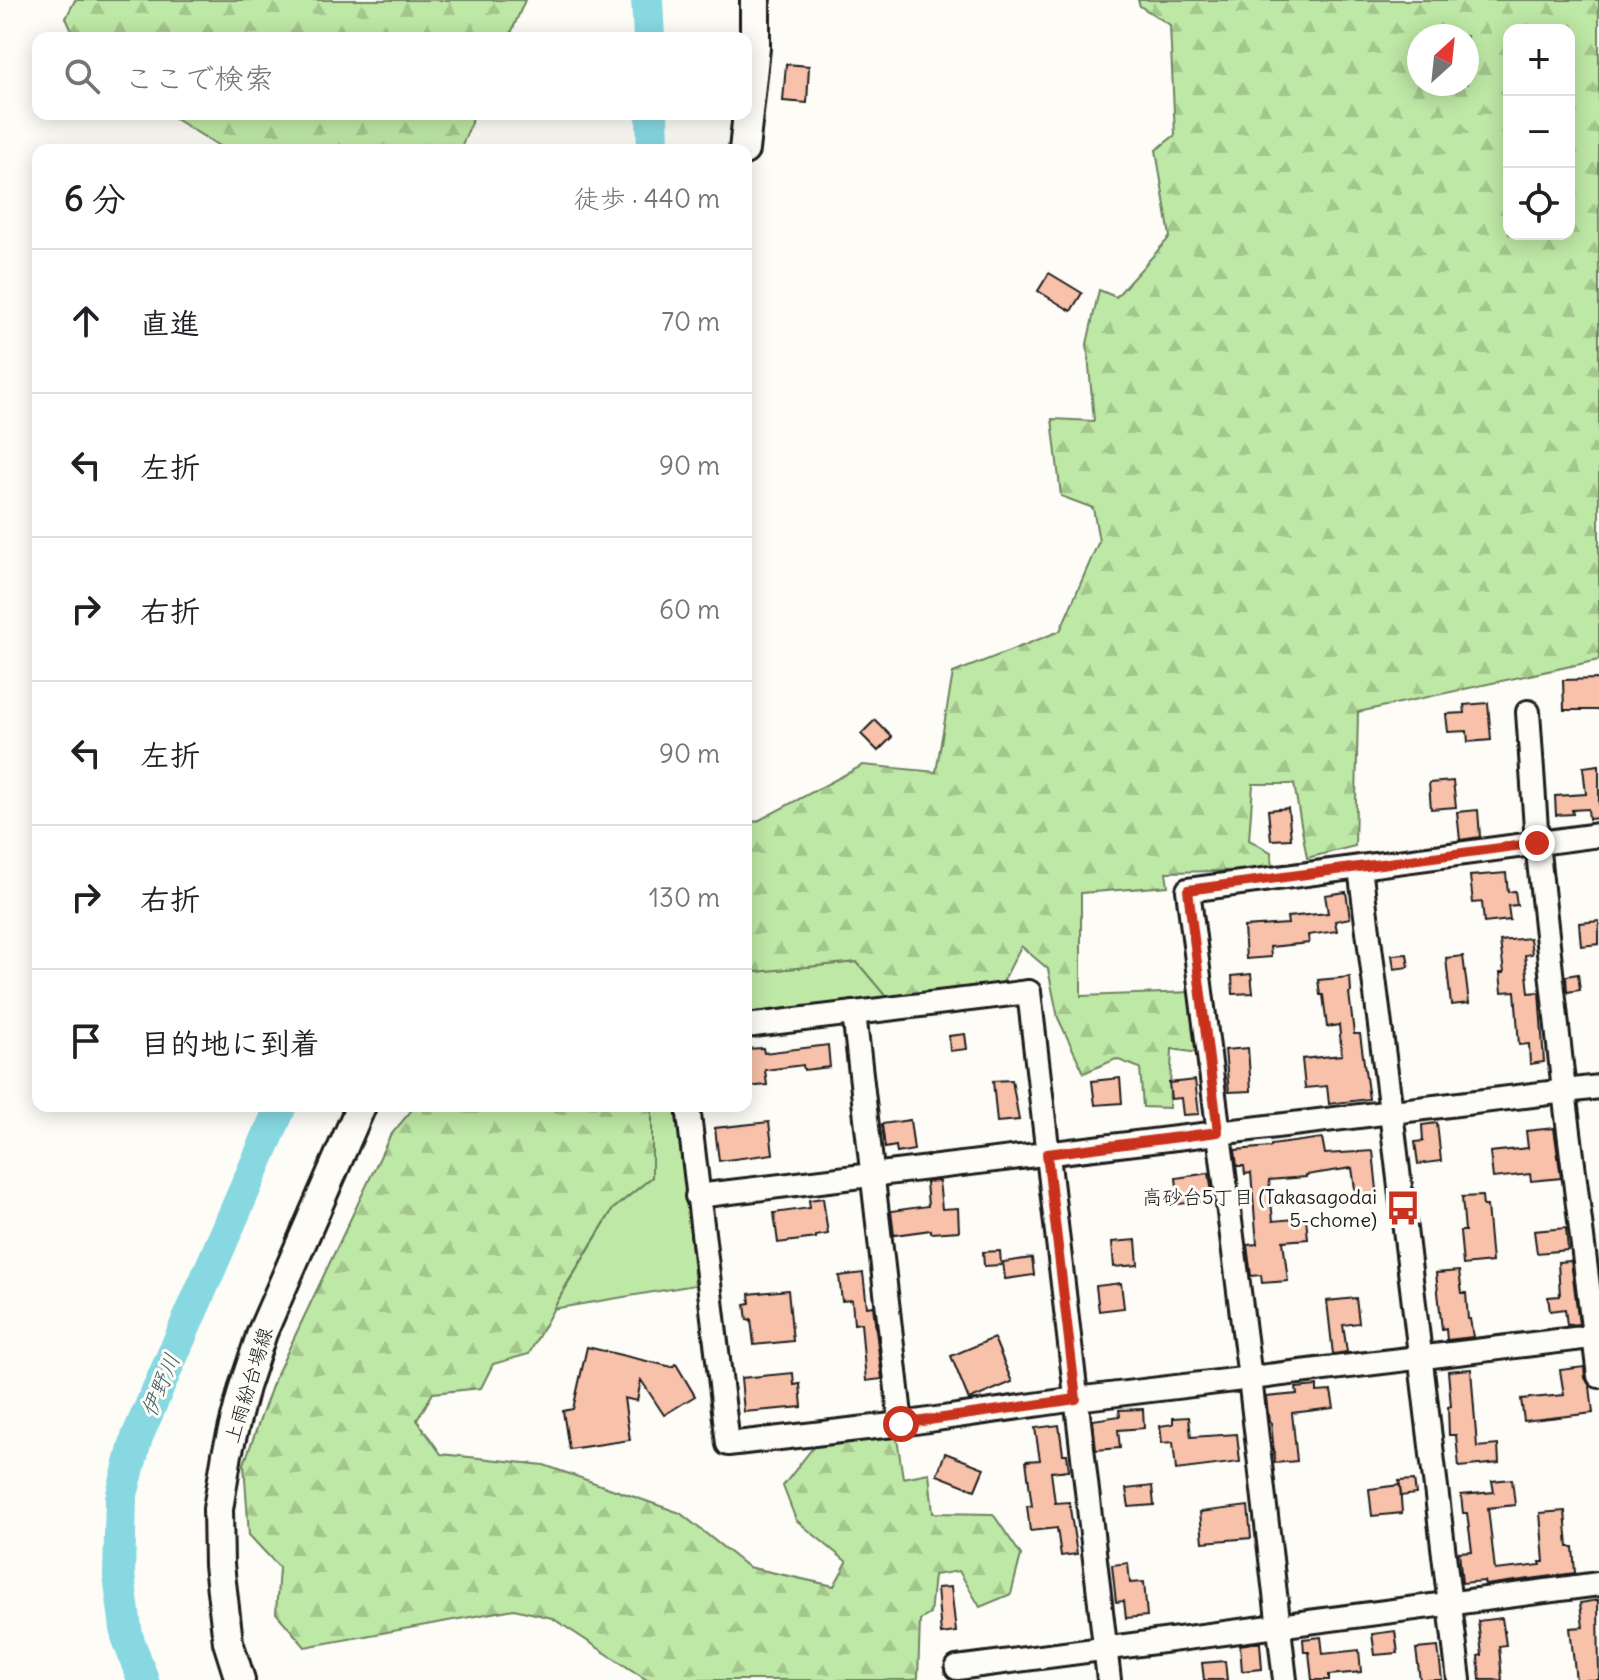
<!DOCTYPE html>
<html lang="ja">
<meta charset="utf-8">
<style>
:root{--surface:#fff;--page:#f2f2f2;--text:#202124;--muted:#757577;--line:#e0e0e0}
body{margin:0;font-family:Delius,"Klee One",sans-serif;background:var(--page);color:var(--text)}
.controls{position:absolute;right:24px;top:24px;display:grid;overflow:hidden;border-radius:16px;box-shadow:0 4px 20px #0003}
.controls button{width:72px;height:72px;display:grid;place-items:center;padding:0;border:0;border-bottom:2px solid var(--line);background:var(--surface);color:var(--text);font:40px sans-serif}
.compass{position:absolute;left:1407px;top:24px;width:72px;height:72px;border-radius:50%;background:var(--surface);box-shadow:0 4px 20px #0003;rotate:27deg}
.stop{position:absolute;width:24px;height:24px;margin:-18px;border:6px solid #c8321e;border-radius:50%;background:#fff}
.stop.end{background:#c8321e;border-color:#fff;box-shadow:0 2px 8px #0008}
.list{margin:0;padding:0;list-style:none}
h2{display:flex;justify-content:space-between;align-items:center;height:104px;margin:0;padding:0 32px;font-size:34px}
h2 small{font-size:26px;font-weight:400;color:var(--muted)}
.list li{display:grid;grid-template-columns:52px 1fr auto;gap:24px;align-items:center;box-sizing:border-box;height:144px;padding:0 32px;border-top:2px solid var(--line)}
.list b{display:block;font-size:30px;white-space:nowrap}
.list em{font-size:26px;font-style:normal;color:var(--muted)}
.icon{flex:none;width:44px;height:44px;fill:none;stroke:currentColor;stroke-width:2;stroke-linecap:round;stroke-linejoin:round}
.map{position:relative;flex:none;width:1599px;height:1680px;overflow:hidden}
.search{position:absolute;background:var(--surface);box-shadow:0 4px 20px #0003;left:32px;top:32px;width:720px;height:88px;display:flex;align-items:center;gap:20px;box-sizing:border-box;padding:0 28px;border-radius:16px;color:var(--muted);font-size:30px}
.panel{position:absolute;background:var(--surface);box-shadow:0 4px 20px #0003;left:32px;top:144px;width:720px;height:968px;border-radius:16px}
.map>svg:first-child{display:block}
</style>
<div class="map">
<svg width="1599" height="1680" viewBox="0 0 1599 1680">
<defs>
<pattern id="forest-firs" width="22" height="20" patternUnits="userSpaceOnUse" patternTransform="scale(2)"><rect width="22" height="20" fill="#bee8a5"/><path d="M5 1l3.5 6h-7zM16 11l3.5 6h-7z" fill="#a3c68d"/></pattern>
</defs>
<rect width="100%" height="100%" fill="#fdfcf7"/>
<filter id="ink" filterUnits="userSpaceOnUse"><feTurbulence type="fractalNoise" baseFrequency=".0125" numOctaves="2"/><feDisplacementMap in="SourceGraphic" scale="16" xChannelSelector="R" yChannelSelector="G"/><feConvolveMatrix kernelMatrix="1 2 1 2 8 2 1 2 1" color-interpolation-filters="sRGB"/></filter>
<g filter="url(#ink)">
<g fill="#bee8a5" stroke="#6d8260" stroke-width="2">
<path d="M857,962L888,999L746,1013V973Z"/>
<path d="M652,1106H678L695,1285L553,1309L613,1209L652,1177Z"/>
</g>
<g fill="url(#forest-firs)" stroke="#6d8260" stroke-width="2" fill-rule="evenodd">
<path d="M75,0H525L509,38H75L66,18Z"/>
<path d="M1138,0H1599V660L1358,712L1355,846L1307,858L1294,784H1253L1249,840L1271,852L1272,870L1166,872L1168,886L1081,893V996L1191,992L1198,1053L1172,1049L1169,1108L1143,1107L1140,1068L1116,1059L1084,1073L1058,1018L1048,969L1021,946L1000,988H964L888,999L857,962L746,973V819L756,822L863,765L936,772L953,673L1060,631L1099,541L1093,508L1061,496L1052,419L1094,421L1087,344L1099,290L1116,297L1170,237L1156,150L1175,135L1170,25L1140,6ZM1509,30H1569V234H1509ZM1419,36H1467V84H1419Z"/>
<path d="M167,114H475L460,150H226Z"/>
<path d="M415,1106H652V1177L613,1209L568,1282L529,1354L493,1364L481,1388L433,1393L417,1420L441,1454L544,1465L680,1513L748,1567L834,1586L847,1562L796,1520L783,1486L815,1445L897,1438L903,1478L929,1473L933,1513L993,1514L1021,1555L1011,1594L980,1607L959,1571L934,1575L930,1614L920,1620L918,1678L913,1680H647L552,1618L514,1609L305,1647L276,1613L279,1567L249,1535L244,1464L275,1378L390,1136Z"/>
</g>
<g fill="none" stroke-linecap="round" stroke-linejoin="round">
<g stroke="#87d8e1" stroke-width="32">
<path d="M647,0L649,38"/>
<path d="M652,114L653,150"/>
<path d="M143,1680L127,1636L119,1575L121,1498L137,1437L281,1106"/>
</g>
</g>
<g fill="#f7c1aa" stroke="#1c1c1c" stroke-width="2">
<path d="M786,64L809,66L807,103L783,101Z"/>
<path d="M1049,273L1082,293L1071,311L1038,291Z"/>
<path d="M1599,679V710H1564L1563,680Z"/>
<path d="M1488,703L1491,740L1468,742L1467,731L1448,732L1446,714L1465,713L1464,705Z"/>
<path d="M875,720L892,737L878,751L861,734Z"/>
<path d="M1599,765V818L1589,819L1588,809L1572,810L1573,814L1556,815L1555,796L1586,794L1583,767Z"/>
<path d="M1453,781L1456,807L1431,809L1429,783Z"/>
<path d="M1288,808L1291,839L1271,840L1268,810Z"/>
<path d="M1478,810L1480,837L1460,840L1457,812Z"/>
<path d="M1506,873L1508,892L1515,891L1517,905L1508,906L1510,920L1484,923L1482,902L1473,903L1470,876Z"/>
<path d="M1346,892L1350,918L1335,921L1337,931L1308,935L1309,943L1270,947L1271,957L1246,959L1244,927L1288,924L1287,917L1328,913L1325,895Z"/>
<path d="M1599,921V944L1581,946L1579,923Z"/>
<path d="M1530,938L1532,954L1525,955L1529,993L1539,992L1544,1062L1530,1064L1529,1044L1519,1045L1515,991L1502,992L1500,973H1504L1500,941Z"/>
<path d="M1407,954L1409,967L1394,969L1392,955Z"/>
<path d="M1463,956L1469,1003L1451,1005L1446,958Z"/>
<path d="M1251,974L1253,993L1233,994L1232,976Z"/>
<path d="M1578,974L1580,990L1567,992L1566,976Z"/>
<path d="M1350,977L1351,992L1349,993L1354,1034H1360L1369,1099L1329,1104L1327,1086L1305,1088L1302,1059L1342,1055L1339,1025L1327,1027L1323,995H1320L1318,980Z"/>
<path d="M965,1034L967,1049L950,1051L949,1036Z"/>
<path d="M828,1045L830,1067L804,1070L803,1065L765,1070L767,1085L746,1087V1049L763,1048L764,1053Z"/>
<path d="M1248,1048L1251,1091L1229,1092L1225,1050Z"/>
<path d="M1120,1078L1122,1103L1095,1105L1092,1081Z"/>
<path d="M1012,1080L1019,1120L997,1122L993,1081Z"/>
<path d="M1195,1080L1199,1114L1183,1115L1181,1098L1171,1099L1169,1083Z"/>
<path d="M910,1120L914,1150L897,1153L896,1146L885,1148L882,1124Z"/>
<path d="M769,1122L773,1154L719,1161L715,1128Z"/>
<path d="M1437,1123L1441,1161L1418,1164L1415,1142L1423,1141L1422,1125Z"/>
<path d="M1554,1128L1561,1178L1531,1181L1530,1174L1493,1178L1490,1152L1528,1148L1526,1131Z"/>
<path d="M1322,1138L1325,1154L1373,1151L1378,1200L1357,1203L1352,1168L1306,1175V1177L1269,1180L1273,1221L1306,1218L1308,1239L1283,1241L1288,1281L1262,1283L1261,1275L1251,1276L1247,1245L1257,1244L1251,1173L1245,1174L1244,1166H1237L1235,1150L1271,1147V1145Z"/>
<path d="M1209,1173L1213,1200L1179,1204L1176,1178Z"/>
<path d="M939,1181L942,1209L958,1208L959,1231L931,1233V1230L894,1235L891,1211L928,1206L926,1182Z"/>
<path d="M1482,1196L1483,1206H1487L1492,1262L1463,1265L1460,1231H1465L1462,1197Z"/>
<path d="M823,1198L828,1234L816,1236V1238L778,1243L774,1213L810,1208L809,1200Z"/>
<path d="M1566,1228L1568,1250L1537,1253L1534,1231Z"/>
<path d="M1136,1240L1138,1265L1114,1267L1112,1242Z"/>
<path d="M1000,1251L1001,1265L984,1266L983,1252Z"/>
<path d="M1032,1258L1034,1275L1005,1279L1003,1262Z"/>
<path d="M1571,1261L1579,1324L1567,1325L1565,1309L1550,1311L1548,1297L1560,1296L1558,1262Z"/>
<path d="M1459,1271L1462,1293H1466L1468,1319H1470L1473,1337L1447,1340L1446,1329L1442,1330L1436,1273Z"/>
<path d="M863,1273L867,1307L873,1306L882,1379L866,1381L861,1323L854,1324L852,1300L842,1301L839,1276Z"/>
<path d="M1121,1283L1124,1308L1099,1311L1096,1286Z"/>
<path d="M788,1290L793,1341L754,1345L751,1319L747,1320L745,1304L750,1303L749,1294Z"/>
<path d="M1356,1298L1359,1323L1343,1325L1347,1352L1333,1354L1327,1301Z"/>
<path d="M994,1338L1012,1382L969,1400L951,1356Z"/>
<path d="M587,1347L672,1367L676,1364L695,1396L664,1415L641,1380L637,1401L624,1398L630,1440L569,1449L563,1411L573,1409Z"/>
<path d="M1584,1367L1585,1378L1590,1386L1593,1413L1524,1421L1521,1399L1564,1395L1560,1370Z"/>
<path d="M1471,1369L1477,1447L1498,1445L1499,1463L1459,1467L1456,1435H1449L1448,1407L1451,1406L1448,1371Z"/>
<path d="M793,1373L794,1385L800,1384L802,1407L744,1412L741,1378Z"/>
<path d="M1317,1386V1392L1331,1391L1334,1408L1292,1413L1297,1461L1275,1463L1271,1422H1269L1266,1397L1297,1394L1296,1388Z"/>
<path d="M1143,1409L1144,1428L1118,1430L1120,1448L1096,1450L1093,1420L1120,1416L1119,1410Z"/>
<path d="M1189,1417L1191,1437L1237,1434L1240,1462L1176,1470L1173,1442L1162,1443L1160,1426L1173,1424V1418Z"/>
<path d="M1059,1425L1063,1454H1067L1069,1470L1051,1472L1055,1503L1069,1502L1077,1554L1061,1556L1057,1528L1030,1531L1027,1506H1032L1026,1461L1040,1460L1035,1428Z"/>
<path d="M945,1453L984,1468L975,1490L937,1475Z"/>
<path d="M1512,1479L1515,1505L1488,1508L1495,1570L1541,1565L1540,1562H1544L1540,1513L1565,1511L1568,1547H1573L1575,1573L1485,1585L1484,1581L1462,1583L1459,1552L1472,1551L1467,1513H1463L1461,1495L1494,1492L1492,1481Z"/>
<path d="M1414,1480L1416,1494L1401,1496L1399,1481Z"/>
<path d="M1400,1485L1402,1513L1372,1516L1369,1489Z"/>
<path d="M1152,1486L1154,1505L1129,1507L1126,1489Z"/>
<path d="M1248,1506L1251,1538L1203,1542L1200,1512Z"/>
<path d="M1128,1563L1130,1583L1144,1582L1147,1616L1126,1618L1124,1601L1116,1602L1112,1565Z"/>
<path d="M951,1587L956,1632L941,1634L937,1588Z"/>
<path d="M1598,1600L1599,1680H1576L1570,1628L1583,1627L1580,1603Z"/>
<path d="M1502,1618L1506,1645L1499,1646L1502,1680H1480L1478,1656L1482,1655L1478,1621Z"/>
<path d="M1395,1631L1398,1653L1375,1655L1372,1634Z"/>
<path d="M1321,1637L1323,1654L1359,1650L1361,1672L1329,1675V1680H1312L1309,1652H1304L1303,1639Z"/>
<path d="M1253,1643H1260L1262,1669L1242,1671L1240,1645Z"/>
<path d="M1438,1647L1442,1680H1420L1416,1649Z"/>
<path d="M1225,1661L1227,1680H1204L1202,1663Z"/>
</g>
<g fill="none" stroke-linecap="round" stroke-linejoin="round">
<g stroke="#1c1c1c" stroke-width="28">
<g id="minor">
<path d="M1528,712L1537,843L1564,1091L1599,1376"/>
<path d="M1360,868L1391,1112L1459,1680"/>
<path d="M854,1013L901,1424"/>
<path d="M746,1026L1029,992L1109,1680"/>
<path d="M688,1106L728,1444L901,1424L1076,1399L1599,1336"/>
<path d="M697,1196L1599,1087"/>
<path d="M957,1668L1599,1584"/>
<path d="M1285,1680L1250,1378L1188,890L1599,835"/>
</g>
</g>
<g stroke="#1c1c1c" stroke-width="34">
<g id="major">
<path d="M744,150L755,48V0"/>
<path d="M240,1680L228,1642L219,1565L218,1509L227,1454L244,1387L262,1333L361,1106"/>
</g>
</g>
<use href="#minor" stroke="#fdfcf7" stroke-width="22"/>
<use href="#major" stroke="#fdfcf7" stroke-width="28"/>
</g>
</g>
<g fill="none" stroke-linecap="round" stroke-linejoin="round" filter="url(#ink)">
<path stroke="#c8321e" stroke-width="10" d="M901,1424L1076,1399L1047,1154L1218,1132L1188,890L1537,843"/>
</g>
<defs>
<g id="bus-bare" transform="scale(2.76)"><path d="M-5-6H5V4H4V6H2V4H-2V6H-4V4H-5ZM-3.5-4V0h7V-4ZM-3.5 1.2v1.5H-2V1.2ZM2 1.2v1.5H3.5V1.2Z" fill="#c8321e" stroke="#fdfcf7" stroke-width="2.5" paint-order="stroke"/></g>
</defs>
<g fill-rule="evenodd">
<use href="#bus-bare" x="1403" y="1208"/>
</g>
<g text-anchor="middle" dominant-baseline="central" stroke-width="6" stroke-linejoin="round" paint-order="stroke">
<g font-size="20" fill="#1c1c1c" stroke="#fdfcf7" text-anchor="end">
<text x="1377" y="1196">高砂台5丁目 (Takasagodai<tspan x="1377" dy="23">5-chome)</tspan></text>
</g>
<g font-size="20" fill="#1c1c1c" stroke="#fdfcf7">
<text transform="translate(248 1385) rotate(-73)">上雨紛台場線</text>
</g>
<g font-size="22" font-style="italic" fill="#415e61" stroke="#fdfcf7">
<text transform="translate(160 1385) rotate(-67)">伊野川</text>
</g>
</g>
</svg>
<div class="controls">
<button>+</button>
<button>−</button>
<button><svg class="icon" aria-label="locate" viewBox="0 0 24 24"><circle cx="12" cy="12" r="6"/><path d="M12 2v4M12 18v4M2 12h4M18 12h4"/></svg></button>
</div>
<svg class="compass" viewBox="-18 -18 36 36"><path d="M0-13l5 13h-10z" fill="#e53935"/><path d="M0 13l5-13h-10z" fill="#757577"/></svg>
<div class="stop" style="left:901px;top:1424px"></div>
<div class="stop end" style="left:1537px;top:843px"></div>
<div class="search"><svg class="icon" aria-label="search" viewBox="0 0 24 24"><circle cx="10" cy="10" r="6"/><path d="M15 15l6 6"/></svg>ここで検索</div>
<section class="panel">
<h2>6 分<small>徒歩 · 440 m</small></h2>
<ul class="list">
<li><svg class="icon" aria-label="ahead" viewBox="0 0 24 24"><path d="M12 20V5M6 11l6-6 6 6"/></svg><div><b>直進</b></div><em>70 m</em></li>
<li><svg class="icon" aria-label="left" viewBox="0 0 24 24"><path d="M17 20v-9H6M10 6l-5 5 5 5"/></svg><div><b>左折</b></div><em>90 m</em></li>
<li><svg class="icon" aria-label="right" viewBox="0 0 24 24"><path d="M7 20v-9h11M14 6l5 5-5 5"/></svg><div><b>右折</b></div><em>60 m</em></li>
<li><svg class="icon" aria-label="left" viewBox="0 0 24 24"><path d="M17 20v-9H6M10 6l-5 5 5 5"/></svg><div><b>左折</b></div><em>90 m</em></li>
<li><svg class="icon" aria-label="right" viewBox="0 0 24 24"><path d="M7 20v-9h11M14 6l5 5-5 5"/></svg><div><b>右折</b></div><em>130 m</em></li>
<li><svg class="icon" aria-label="arrive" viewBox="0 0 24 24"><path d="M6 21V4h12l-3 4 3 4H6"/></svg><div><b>目的地に到着</b></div></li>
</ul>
</section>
</div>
